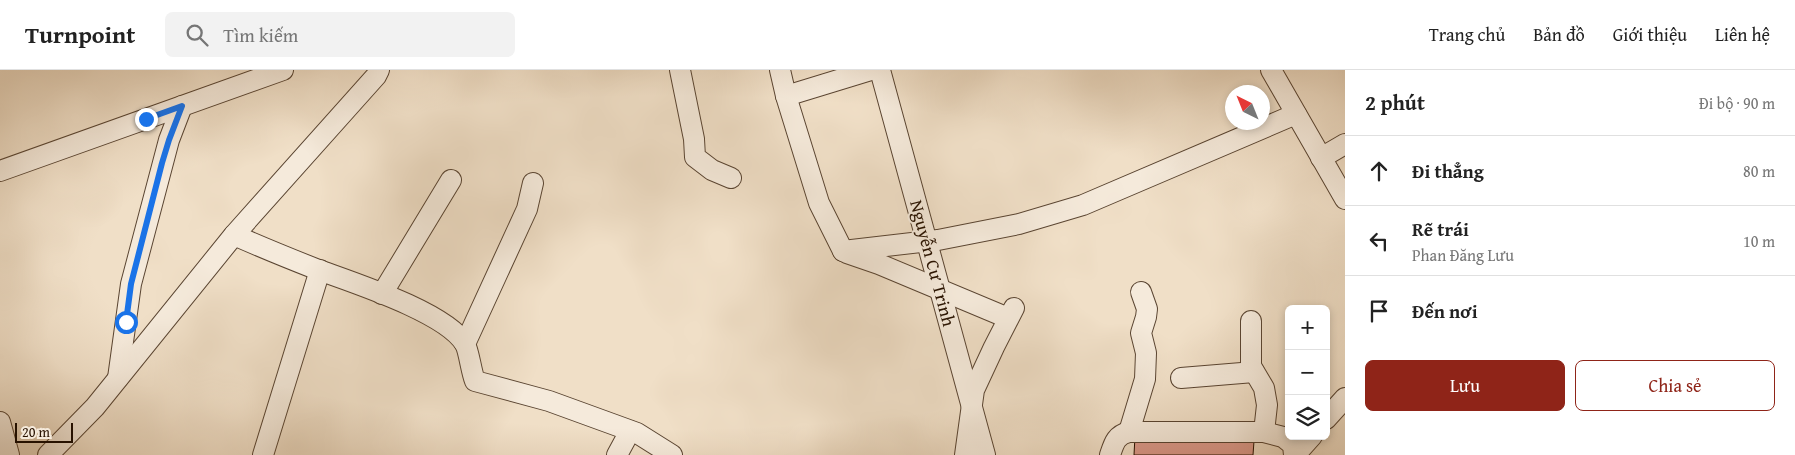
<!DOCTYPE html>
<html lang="vi">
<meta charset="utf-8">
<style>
:root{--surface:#fff;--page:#f2f2f2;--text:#222;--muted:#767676;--line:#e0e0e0;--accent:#8f2418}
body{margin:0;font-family:"Gentium Book Plus",serif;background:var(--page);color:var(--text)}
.controls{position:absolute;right:15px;bottom:15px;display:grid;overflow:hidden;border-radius:8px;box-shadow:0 2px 8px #0003}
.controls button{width:45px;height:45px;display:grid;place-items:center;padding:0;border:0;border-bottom:1px solid var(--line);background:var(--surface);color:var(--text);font:25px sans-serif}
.compass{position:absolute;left:1225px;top:15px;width:45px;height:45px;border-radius:50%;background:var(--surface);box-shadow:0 2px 8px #0003;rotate:317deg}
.scale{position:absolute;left:15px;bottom:12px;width:58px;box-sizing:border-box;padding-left:5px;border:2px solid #281200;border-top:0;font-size:14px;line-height:18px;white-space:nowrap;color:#281200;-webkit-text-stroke:4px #f5eadb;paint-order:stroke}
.stop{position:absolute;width:15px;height:15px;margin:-11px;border:4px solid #1a73e8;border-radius:50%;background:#fff}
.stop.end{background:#1a73e8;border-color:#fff;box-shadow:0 1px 5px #0008}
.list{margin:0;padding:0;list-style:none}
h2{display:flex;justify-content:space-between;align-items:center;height:65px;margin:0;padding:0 20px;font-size:21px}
h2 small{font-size:16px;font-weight:400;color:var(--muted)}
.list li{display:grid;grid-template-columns:32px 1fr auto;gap:15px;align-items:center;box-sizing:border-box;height:70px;padding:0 20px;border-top:1px solid var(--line)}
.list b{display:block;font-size:19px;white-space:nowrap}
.list p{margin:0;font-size:16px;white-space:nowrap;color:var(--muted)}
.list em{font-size:16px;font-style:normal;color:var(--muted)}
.actions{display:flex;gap:10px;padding:15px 20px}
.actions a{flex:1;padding:11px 0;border:1px solid var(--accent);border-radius:8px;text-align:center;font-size:18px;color:var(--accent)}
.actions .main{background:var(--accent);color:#fff}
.icon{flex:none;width:28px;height:28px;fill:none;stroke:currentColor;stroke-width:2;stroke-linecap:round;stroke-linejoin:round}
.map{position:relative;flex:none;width:1345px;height:385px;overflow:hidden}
header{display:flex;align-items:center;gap:30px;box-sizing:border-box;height:70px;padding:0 25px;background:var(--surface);border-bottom:1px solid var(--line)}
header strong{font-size:24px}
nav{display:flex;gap:28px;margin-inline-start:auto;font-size:18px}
.search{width:350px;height:45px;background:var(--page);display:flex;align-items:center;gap:12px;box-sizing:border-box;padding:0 18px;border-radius:8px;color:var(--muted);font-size:19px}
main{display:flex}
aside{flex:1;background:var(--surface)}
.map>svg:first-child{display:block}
</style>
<header>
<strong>Turnpoint</strong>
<div class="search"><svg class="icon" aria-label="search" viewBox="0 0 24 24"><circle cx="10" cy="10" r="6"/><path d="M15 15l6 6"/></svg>Tìm kiếm</div>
<nav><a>Trang chủ</a><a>Bản đồ</a><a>Giới thiệu</a><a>Liên hệ</a></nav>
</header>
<main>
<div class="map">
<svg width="1345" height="385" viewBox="0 0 1345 385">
<rect width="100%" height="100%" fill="#f0dfc7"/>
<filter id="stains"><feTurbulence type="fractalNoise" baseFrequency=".004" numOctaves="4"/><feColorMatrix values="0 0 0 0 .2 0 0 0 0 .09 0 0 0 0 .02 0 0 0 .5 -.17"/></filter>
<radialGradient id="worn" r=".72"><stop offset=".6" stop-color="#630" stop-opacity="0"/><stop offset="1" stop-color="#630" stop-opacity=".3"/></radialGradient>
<path fill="#da998a" stroke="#281200" d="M1135,366L1254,371L1253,385H1134Z"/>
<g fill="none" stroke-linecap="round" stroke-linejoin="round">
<g stroke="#5a4532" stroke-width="22">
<g id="minor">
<path d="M680,0L694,69L695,87L712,100L731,108"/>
<path d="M780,0L786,26L819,133L843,181"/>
<path d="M880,0L985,385"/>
<path d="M1271,0L1345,129"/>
<path d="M786,26L871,0"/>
<path d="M1321,88L1345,74"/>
<path d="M0,101L283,0"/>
<path d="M234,165C261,177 288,188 316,199C351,212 446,242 465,274C469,281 471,301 475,311L549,331L637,363L672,385"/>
<path d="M843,181L938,170L1019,154L1083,135L1296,44"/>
<path d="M847,183L879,194L1008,248"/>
<path d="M382,224L451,110"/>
<path d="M1251,251V296L1264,318L1267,335L1264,362"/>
<path d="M465,274L527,139L533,113"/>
<path d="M118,308L131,214L169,70L182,36"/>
<path d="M1181,308L1254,302"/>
<path d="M1326,349L1345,328"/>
<path d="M0,352L9,385"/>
<path d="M1129,362L1145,309L1146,283L1141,263L1146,247L1147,239L1141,222"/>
<path d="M48,385L95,337L234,165L376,6L379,0"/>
<path d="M263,385L320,200"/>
<path d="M617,385L630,361"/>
<path d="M965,385L974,320L994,277L1014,238"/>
<path d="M1110,385C1114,373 1116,365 1129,362H1264L1283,367L1293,375L1294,385"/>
<path d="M1295,385L1312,366"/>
</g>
</g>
<use href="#minor" stroke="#f5eadb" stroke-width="20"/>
</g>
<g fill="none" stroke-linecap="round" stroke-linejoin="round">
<path stroke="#1a73e8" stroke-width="6" d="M126,252L131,214L162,93L169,70L182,36L146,49"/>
</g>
<g text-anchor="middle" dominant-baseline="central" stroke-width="4" stroke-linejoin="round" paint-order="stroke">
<g font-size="18" fill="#281200" stroke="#f5eadb">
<text transform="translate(933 193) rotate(75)">Nguyễn Cư Trinh</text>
</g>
</g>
<rect width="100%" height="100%" filter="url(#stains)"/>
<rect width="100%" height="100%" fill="url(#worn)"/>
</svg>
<div class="controls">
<button>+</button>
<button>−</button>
<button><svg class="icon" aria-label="layers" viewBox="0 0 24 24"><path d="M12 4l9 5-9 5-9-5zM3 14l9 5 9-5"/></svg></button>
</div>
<svg class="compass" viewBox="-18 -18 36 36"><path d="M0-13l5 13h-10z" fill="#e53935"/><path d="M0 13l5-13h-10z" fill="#767676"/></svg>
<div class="scale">20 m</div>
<div class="stop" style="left:126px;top:252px"></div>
<div class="stop end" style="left:146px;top:49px"></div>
</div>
<aside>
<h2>2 phút<small>Đi bộ · 90 m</small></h2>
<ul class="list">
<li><svg class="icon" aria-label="ahead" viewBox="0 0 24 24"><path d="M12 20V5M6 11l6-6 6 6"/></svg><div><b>Đi thẳng</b></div><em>80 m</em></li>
<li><svg class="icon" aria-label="left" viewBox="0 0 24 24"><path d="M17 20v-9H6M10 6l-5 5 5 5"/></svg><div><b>Rẽ trái</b><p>Phan Đăng Lưu</p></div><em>10 m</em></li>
<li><svg class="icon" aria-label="arrive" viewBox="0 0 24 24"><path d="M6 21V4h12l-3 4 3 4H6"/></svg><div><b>Đến nơi</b></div></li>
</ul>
<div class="actions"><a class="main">Lưu</a><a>Chia sẻ</a></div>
</aside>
</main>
